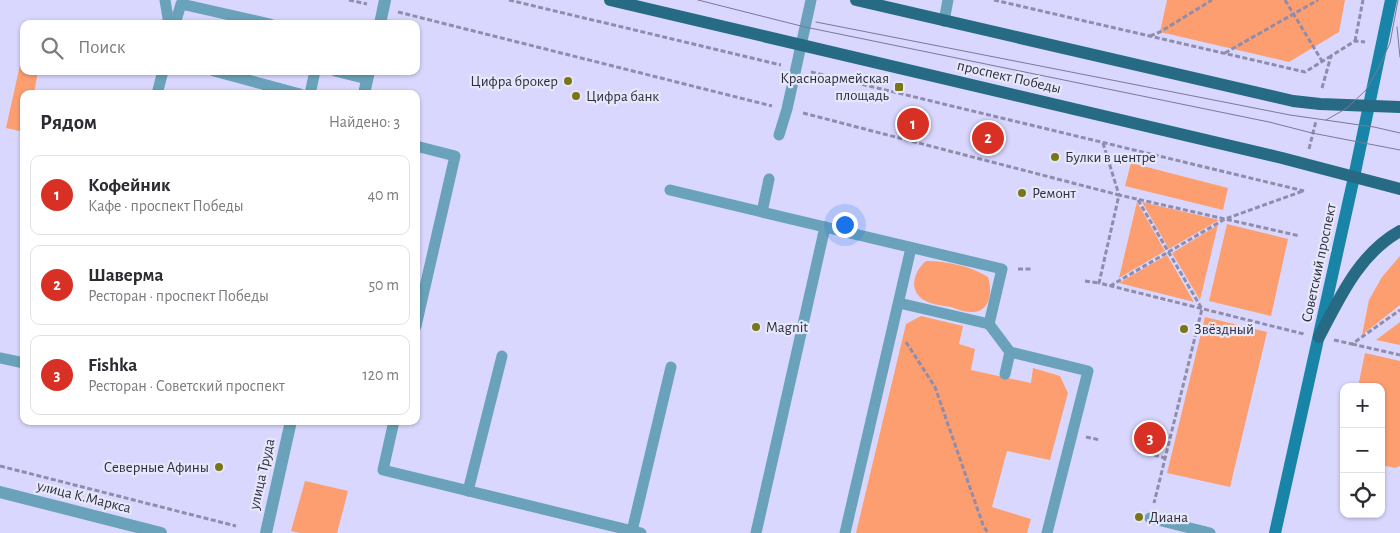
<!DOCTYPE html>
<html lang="ru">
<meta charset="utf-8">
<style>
:root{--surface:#fff;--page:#f7f7f7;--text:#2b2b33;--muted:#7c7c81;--line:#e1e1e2;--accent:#d93025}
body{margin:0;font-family:"Alegreya Sans",sans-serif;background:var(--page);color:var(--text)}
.controls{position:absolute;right:15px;bottom:15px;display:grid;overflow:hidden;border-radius:10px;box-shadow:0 1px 4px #0004}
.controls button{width:45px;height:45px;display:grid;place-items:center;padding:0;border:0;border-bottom:1px solid var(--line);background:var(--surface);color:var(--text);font:25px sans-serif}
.you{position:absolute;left:844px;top:224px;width:18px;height:18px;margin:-12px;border:4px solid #fff;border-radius:50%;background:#1a73e8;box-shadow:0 0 0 8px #1a73e833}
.badge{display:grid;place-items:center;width:32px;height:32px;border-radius:50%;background:var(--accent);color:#fff;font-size:16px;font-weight:700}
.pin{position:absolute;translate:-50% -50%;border:2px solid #fff;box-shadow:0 1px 5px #0006}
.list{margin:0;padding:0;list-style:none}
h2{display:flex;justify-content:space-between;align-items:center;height:65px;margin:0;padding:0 20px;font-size:21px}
h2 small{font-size:16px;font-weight:400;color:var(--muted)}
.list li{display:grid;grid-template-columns:32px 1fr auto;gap:15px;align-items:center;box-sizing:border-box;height:80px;margin:0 10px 10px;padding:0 10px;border:1px solid var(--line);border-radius:10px}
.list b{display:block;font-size:19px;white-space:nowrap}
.list p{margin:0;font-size:16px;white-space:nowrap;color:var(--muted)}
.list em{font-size:16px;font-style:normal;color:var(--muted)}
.icon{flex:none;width:28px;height:28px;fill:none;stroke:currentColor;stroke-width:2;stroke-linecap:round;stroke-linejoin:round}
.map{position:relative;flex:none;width:1400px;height:533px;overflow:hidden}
.search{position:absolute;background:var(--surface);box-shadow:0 1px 4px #0004;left:20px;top:20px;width:400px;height:55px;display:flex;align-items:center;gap:12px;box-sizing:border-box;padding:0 18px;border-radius:10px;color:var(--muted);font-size:19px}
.panel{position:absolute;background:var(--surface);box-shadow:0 1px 4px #0004;left:20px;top:90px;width:400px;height:335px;border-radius:10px}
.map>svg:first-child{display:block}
</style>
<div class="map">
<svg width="1400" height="533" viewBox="0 0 1400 533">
<rect width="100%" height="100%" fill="#d9d7fe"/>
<g fill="#fc9e70">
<path d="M1167,0H1345L1339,32L1289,62L1160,32Z"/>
<path d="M24,47V71H38L34,94H24V132L6,128Z"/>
<path d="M1131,163L1228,188L1223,210L1125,186Z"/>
<path d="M1137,202L1165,251L1119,278Z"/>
<path d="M1142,202L1219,220L1169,249Z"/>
<path d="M1227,224L1288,239L1271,316L1209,301Z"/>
<path d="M1218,225L1200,300L1172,253Z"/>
<path d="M1167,255L1194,302L1119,283Z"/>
<path d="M1400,256V305L1362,335L1369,300L1382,277Z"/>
<path d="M926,261C947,261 970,266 988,277C993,292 990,313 971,312C964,312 957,309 951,307C944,306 935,305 928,302C908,294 912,273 926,261Z"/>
<path d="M921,316L963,326L959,344L975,349L971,370L1031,383L1033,368L1060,376L1068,393L1050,460L1007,451L992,507L1031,519L1027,533H856L906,324Z"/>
<path d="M1205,317L1267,332L1230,487L1167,473Z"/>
<path d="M1400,322V345L1376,340Z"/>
<path d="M1365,353L1400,361V466L1395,468L1381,465V387H1358Z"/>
<path d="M305,481L348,491L337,533H300L291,531Z"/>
</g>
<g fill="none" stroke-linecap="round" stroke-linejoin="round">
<g stroke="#8f8dab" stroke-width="3" stroke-dasharray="5 2.5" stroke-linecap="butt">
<path d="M349,0L367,4"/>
<path d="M509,0L781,65"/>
<path d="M994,0L1305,72L1331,56"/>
<path d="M1285,0L1322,61"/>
<path d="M398,12L772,106"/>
<path d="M1150,36L1160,32L1212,0"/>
<path d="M1355,41L1363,0"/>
<path d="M1225,53L1318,0"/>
<path d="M811,72L1304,191"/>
<path d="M1322,88L1331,56L1355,41L1365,42"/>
<path d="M803,113L1119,195L1099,283L1304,334"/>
<path d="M1103,143L1119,195L1300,236"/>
<path d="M1309,149L1316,121"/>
<path d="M1138,200L1202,309L1154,503"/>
<path d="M1018,269H1032"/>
<path d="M1085,281L1099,283"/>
<path d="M1110,286L1225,219L1303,191"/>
<path d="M1334,340L1352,344L1400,310"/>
<path d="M906,342L935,387L983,525L988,533"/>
<path d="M1352,344L1400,355"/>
<path d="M1086,437L1100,440"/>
<path d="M1154,455L1165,458"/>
<path d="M0,466L236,526"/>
</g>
<g stroke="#69a2ba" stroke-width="11">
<path d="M165,0L169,24"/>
<path d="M944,21L948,0"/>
<path d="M175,24L181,4L270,24"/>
<path d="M214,71L300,94"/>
<path d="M335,71L367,79"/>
<path d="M157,94L163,71"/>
<path d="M310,94L315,71"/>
<path d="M779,135L787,109L811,0"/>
<path d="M416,146L455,156L416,326"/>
<path d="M769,179L762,212L1002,269L989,324L1010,352L1088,371L1047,533"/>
<path d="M670,190L762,212"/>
<path d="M899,303L989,324"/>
<path d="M0,358L24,363"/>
<path d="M1005,374L1010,352"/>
<path d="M394,421L383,470L641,533"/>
<path d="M468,491L502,356"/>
<path d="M1150,518L1210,533"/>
<path d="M632,531L671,367"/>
<path d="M756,533L825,227"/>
<path d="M845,533L911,248"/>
</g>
<g stroke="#69a2ba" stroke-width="12">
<path d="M380,24L385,0"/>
<path d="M364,94L369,71"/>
<path d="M0,492L161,533"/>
<path d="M266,533L291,421"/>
</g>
<path stroke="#1784a8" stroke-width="12" d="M1275,533L1354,177L1391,0"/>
<g stroke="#266a84" stroke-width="12">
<path d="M610,0L1282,158L1400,189"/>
<path d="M856,0L1293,101L1320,104L1400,107"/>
<path d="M1319,337C1340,297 1359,254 1400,231"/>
</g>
<g stroke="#7b7995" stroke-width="1">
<path d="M698,0L805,27L1269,122L1312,133L1400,150"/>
<path d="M816,22L1290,115L1374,127L1400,133"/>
<path d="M1397,27L1400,57"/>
<path d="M1326,120L1347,108L1366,90L1379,67L1390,43L1398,0"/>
</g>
</g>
<g fill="#797519" stroke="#e7e7fa" stroke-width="2">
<circle cx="568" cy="81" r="5"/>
<rect x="894" y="82" width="10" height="10" rx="2.5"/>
<circle cx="576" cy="96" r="5"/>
<circle cx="1055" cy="157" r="5"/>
<circle cx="1022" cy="193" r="5"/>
<circle cx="756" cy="327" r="5"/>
<circle cx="1184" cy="329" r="5"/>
<circle cx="219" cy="467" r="5"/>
<circle cx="1139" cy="517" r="5"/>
</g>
<g text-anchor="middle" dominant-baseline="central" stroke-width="4.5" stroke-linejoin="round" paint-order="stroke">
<g font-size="15" fill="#2f2e40" stroke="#e7e7fa">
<text transform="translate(1009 77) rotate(13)">проспект Победы</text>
<text transform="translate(1319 263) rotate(-78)">Советский проспект</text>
<text transform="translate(262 474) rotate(-77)">улица Труда</text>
<text transform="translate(84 497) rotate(14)">улица К.Маркса</text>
</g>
<g font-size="15" fill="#2f2e40" stroke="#e7e7fa" text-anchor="start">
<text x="889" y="78" text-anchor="end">Красноармейская<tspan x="889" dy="17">площадь</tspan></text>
<text x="558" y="81" text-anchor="end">Цифра брокер</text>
<text x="586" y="96">Цифра банк</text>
<text x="1065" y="157">Булки в центре</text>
<text x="1032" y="193">Ремонт</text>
<text x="766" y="327">Magnit</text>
<text x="1194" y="329">Звёздный</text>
<text x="209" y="467" text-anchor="end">Северные Афины</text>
<text x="1149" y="517">Диана</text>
</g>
</g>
</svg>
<div class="controls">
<button>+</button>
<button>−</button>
<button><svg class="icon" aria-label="locate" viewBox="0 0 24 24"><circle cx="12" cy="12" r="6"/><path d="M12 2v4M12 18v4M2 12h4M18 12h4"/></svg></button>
</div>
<div class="you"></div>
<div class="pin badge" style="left:913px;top:124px">1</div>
<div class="pin badge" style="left:988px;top:138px">2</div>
<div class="pin badge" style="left:1150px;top:438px">3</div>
<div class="search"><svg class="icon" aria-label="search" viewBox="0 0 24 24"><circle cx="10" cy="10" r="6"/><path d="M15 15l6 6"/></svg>Поиск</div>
<section class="panel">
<h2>Рядом<small>Найдено: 3</small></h2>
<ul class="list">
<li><span class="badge">1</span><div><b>Кофейник</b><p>Кафе · проспект Победы</p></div><em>40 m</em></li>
<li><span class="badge">2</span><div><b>Шаверма</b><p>Ресторан · проспект Победы</p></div><em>50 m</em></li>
<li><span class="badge">3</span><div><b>Fishka</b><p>Ресторан · Советский проспект</p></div><em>120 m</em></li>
</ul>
</section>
</div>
